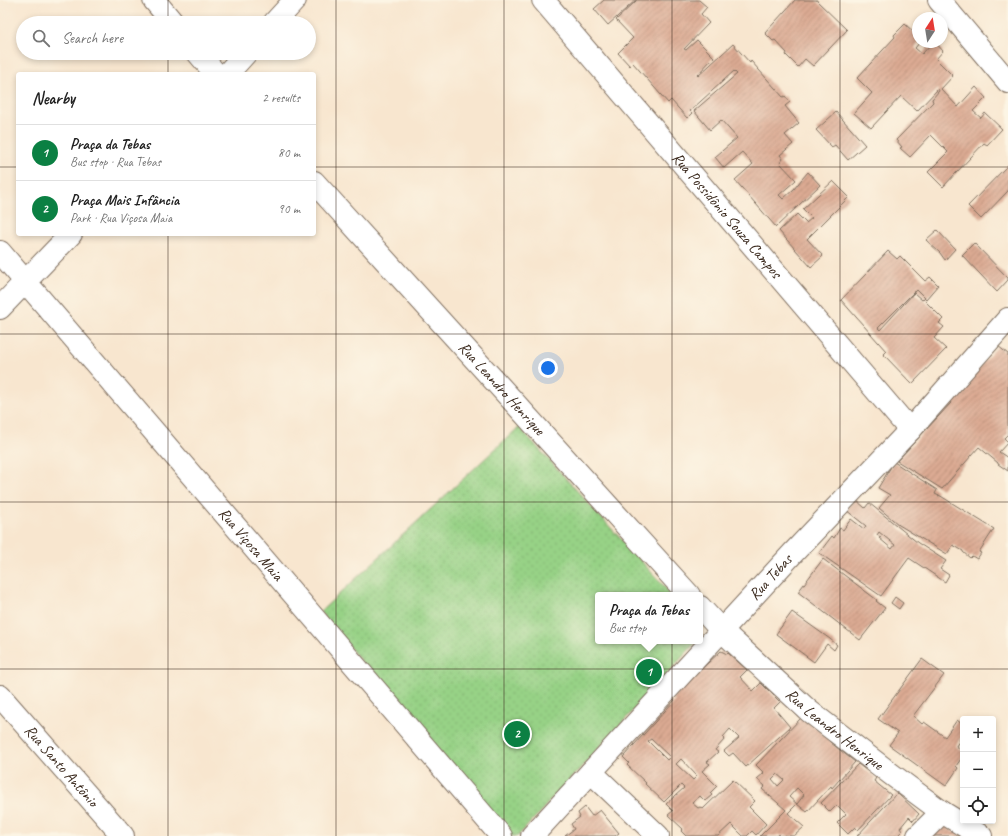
<!DOCTYPE html>
<meta charset="utf-8">
<style>
:root{--surface:#fff;--page:#f2f2f2;--text:#222;--muted:#767676;--line:#e0e0e0;--accent:#0b8043}
body{margin:0;font-family:Caveat,sans-serif;background:var(--page);color:var(--text)}
.controls{position:absolute;right:12px;bottom:12px;display:grid;overflow:hidden;border-radius:4px;box-shadow:0 2px 6px #0003}
.controls button{width:36px;height:36px;display:grid;place-items:center;padding:0;border:0;border-bottom:1px solid var(--line);background:var(--surface);color:var(--text);font:20px sans-serif}
.compass{position:absolute;left:912px;top:12px;width:36px;height:36px;border-radius:50%;background:var(--surface);box-shadow:0 2px 6px #0003;rotate:12deg}
.you{position:absolute;left:548px;top:368px;width:14px;height:14px;margin:-10px;border:3px solid #fff;border-radius:50%;background:#1a73e8;box-shadow:0 0 0 6px #1a73e833}
.badge{display:grid;place-items:center;width:26px;height:26px;border-radius:50%;background:var(--accent);color:#fff;font-size:13px;font-weight:700}
.pin{position:absolute;translate:-50% -50%;border:2px solid #fff;box-shadow:0 1px 4px #0006}
.popup{position:absolute;left:595px;top:592px;width:108px;height:52px;box-sizing:border-box;display:grid;place-content:center;border-radius:4px;background:var(--surface);filter:drop-shadow(0 1px 3px #0005);font-size:13px;white-space:nowrap;color:var(--muted)}
.popup b{font-size:15px;color:var(--text)}
.popup::after{content:'';position:absolute;left:50%;top:100%;margin-left:-8px;border:8px solid transparent;border-top-color:var(--surface)}
.list{margin:0;padding:0;list-style:none}
h2{display:flex;justify-content:space-between;align-items:center;height:52px;margin:0;padding:0 16px;font-size:17px}
h2 small{font-size:13px;font-weight:400;color:var(--muted)}
.list li{display:grid;grid-template-columns:26px 1fr auto;gap:12px;align-items:center;box-sizing:border-box;height:56px;padding:0 16px;border-top:1px solid var(--line)}
.list b{display:block;font-size:15px;white-space:nowrap}
.list p{margin:0;font-size:13px;white-space:nowrap;color:var(--muted)}
.list em{font-size:13px;font-style:normal;color:var(--muted)}
.icon{flex:none;width:22px;height:22px;fill:none;stroke:currentColor;stroke-width:2;stroke-linecap:round;stroke-linejoin:round}
.map{position:relative;flex:none;width:1008px;height:836px;overflow:hidden}
.search{position:absolute;background:var(--surface);box-shadow:0 2px 6px #0003;left:16px;top:16px;width:300px;height:44px;display:flex;align-items:center;gap:10px;box-sizing:border-box;padding:0 14px;border-radius:22px;color:var(--muted);font-size:15px}
.panel{position:absolute;background:var(--surface);box-shadow:0 2px 6px #0003;left:16px;top:72px;width:300px;height:164px;border-radius:4px}
.map>svg:first-child{display:block}
</style>
<div class="map">
<svg width="1008" height="836" viewBox="0 0 1008 836">
<defs>
<pattern id="park-dots" width="8" height="8" patternUnits="userSpaceOnUse"><rect width="8" height="8" fill="#97d286"/><path d="M2 2h.1M6 6h.1" fill="none" stroke="#83b473" stroke-width="1.8" stroke-linecap="round"/></pattern>
<pattern id="building-hatch" width="6" height="6" patternUnits="userSpaceOnUse"><rect width="6" height="6" fill="#dcaa93"/><path d="M-1 1l2-2M0 6l6-6M5 7l2-2" fill="none" stroke="#b48b77"/></pattern>
</defs>
<rect width="100%" height="100%" fill="#fcf5e5"/>
<filter id="ink" filterUnits="userSpaceOnUse"><feTurbulence type="fractalNoise" baseFrequency=".025" numOctaves="2"/><feDisplacementMap in="SourceGraphic" scale="8" xChannelSelector="R" yChannelSelector="G"/><feConvolveMatrix kernelMatrix="1 2 1 2 8 2 1 2 1" color-interpolation-filters="sRGB"/></filter>
<filter id="wash" filterUnits="userSpaceOnUse"><feTurbulence type="fractalNoise" baseFrequency=".012" numOctaves="4" result="noise"/><feDisplacementMap in="SourceGraphic" scale="16" xChannelSelector="R" yChannelSelector="G"/><feGaussianBlur stdDeviation="0.9" result="paint"/><feColorMatrix in="noise" values="0 0 0 0 0 0 0 0 0 0 0 0 0 0 0 0 0 1.4 0 .05"/><feComposite in="paint" operator="in"/></filter>
<g filter="url(#wash)">
<rect width="100%" height="100%" fill="#f8e6cf"/>
<path fill="url(#park-dots)" stroke="#697e52" d="M519,427L672,595H598V641H697L518,836H507L320,612Z"/>
<g id="blocks">
<g fill="url(#building-hatch)" fill-rule="evenodd">
<path d="M604,0H636L608,25L594,9Z"/>
<path d="M637,0H699L707,7L701,14L709,23L684,49L686,50L697,40L714,57L697,75L698,76L733,44L750,63L751,61L783,97L785,96L790,102L785,106L799,123L785,135L793,144L780,155L783,159L780,163L796,180L779,195L783,199L794,189L802,179L808,172L820,185L776,227L735,180L753,164L742,152L724,168L715,157L737,138L721,120L710,130L694,111L737,74L734,71L690,111L692,113L687,118L671,100L668,103L633,63L630,66L618,53L633,38L616,20Z"/>
<path d="M795,0H817V1L847,30L813,66L805,59L798,67L786,55L787,53L775,40L773,41L765,33Z"/>
<path d="M905,24L918,36V42H920L915,48L922,54L933,42H935L943,51L936,59L953,76L941,89L958,107L976,87L986,98L973,111L981,118L985,113L1002,129L987,145L984,143L943,187L928,172L948,152L931,135L910,157L900,148L902,147L896,140L933,102L932,99L939,91L938,89L917,111L901,96L871,128L854,113L872,93L857,78L895,37L894,35Z"/>
<path d="M836,112L865,145L848,160L835,145L832,147L816,130Z"/>
<path d="M1008,165V191L981,219L968,206Z"/>
<path d="M833,181L849,197L807,239L823,256L811,267L779,231L797,214L806,223L812,218L803,209Z"/>
<path d="M937,230L955,249L945,260L940,253L926,240Z"/>
<path d="M974,243L1008,278V280L997,292L962,255Z"/>
<path d="M888,251L897,259L900,256L925,281L930,277L938,285L926,299L917,290L915,292L913,291L914,292L878,328L880,330L914,293L922,300L923,299L943,319L939,323L944,327L934,338L946,349L912,384L883,354L886,351L841,300Z"/>
<path d="M998,346L1008,354V434L1004,438L1008,442L999,452L1008,458V471L998,464V463L979,447L942,489L897,461L951,403L949,400Z"/>
<path d="M894,462L937,490L935,494L939,496V495L994,529L979,552L981,553L977,559L972,556L970,558L963,552V551L953,545L947,554L899,525L879,508L890,495L878,488Z"/>
<path d="M855,499L865,508L869,503L918,543L946,561L940,569L949,575L945,582L909,558L881,596L819,553L832,536L834,538L840,528L843,530L851,519L864,529L866,526L846,510ZM879,532L895,545L892,549L879,538L881,537L877,535Z"/>
<path d="M823,559L877,600L876,601L885,608L860,640L798,592Z"/>
<path d="M895,597L903,603L899,609L891,603Z"/>
<path d="M792,612L830,639L837,645L834,650L827,644L814,662L776,634Z"/>
<path d="M721,651L727,654L728,653L747,670L740,677L753,691L761,683L780,702L774,708L790,727L746,767L733,753L729,756L724,751L739,738L730,729L723,737L725,739L715,750L718,752L707,762L710,764L702,771L717,786L710,793L712,795L705,801L700,796L692,803L698,808L700,807L703,809L733,780L755,801L749,807L766,824L756,835L752,831L747,836H743L731,824L718,836H686L681,831L683,829L668,815L673,811L666,804L684,788L681,785L664,802L645,784L646,783L627,765L629,763L623,757L675,700L673,698L696,674ZM651,739L670,757L667,760L648,741ZM681,759L697,776L693,780L676,764Z"/>
<path d="M922,659L944,675L913,716L922,724L924,722L945,737L957,720L963,725V732L961,735L962,736L956,746L963,751V756L956,766L958,768L946,786L889,745L898,733L878,719Z"/>
<path d="M802,717L820,731L830,742L855,762L832,788L831,786L807,812L797,804L804,795L797,788L789,797L797,804L788,813L804,827L794,836H787L786,835L784,836H781L779,834L777,836H760L786,810L762,789L765,786L757,779L764,773L756,765ZM777,774L784,780L778,786L772,779Z"/>
<path d="M858,764L876,778L874,781L891,795L858,830L855,827L848,834L837,823L846,814L837,805L830,812L821,803Z"/>
<path d="M897,793L919,814L913,821L909,817L900,828L902,831L897,836H857Z"/>
<path d="M585,807L592,816L600,810L619,833L615,836H565L574,829L571,824L580,817L578,813Z"/>
<path d="M941,823L961,836H930Z"/>
</g>
</g>
</g>
<g filter="url(#ink)">
<use href="#blocks" fill-opacity="0" stroke="#7d6c5c" stroke-width="1"/>
<g fill="none" stroke-linecap="round" stroke-linejoin="round">
<g stroke="#7d6c5c" stroke-width="24">
<g id="minor">
<path d="M154,0L173,23"/>
<path id="s1" d="M543,0L910,430"/>
<path d="M939,0L1008,82"/>
<path d="M274,23L295,0"/>
<path d="M198,53L216,74"/>
<path d="M227,74L246,53"/>
<path id="s2" d="M314,182L689,595"/>
<path id="s3" d="M0,252L501,836"/>
<path d="M0,308L71,234"/>
<path id="s4" d="M700,607L721,630L809,711L891,774L942,812L981,836"/>
<path id="s5" d="M0,696L123,836"/>
<path d="M591,772L658,836"/>
<path id="s6" d="M532,836L793,553L910,430L1008,319"/>
<path d="M918,836L942,812"/>
</g>
</g>
<use href="#minor" stroke="#fff" stroke-width="22"/>
</g>
</g>
<path fill="none" stroke="#3b2a1e" stroke-width="1" stroke-opacity="0.55" d="M168,0V23M336,0V836M504,0V836M672,0V836M840,0V836M168,53V74M0,167H18M314,167H1008M168,234V836M0,334H1008M0,502H1008M0,669H1008"/>
<g text-anchor="middle" dominant-baseline="central" stroke-width="4" stroke-linejoin="round" paint-order="stroke">
<g font-size="16" fill="#3b2a1e" stroke="#fcf5e5">
<text stroke="none"><textPath href="#s1" startOffset="283">Rua Possidônio Souza Campos</textPath></text>
<text stroke="none"><textPath href="#s2" startOffset="279">Rua Leandro Henrique</textPath></text>
<text stroke="none"><textPath href="#s3" startOffset="385">Rua Viçosa Maia</textPath></text>
<text stroke="none"><textPath href="#s6" startOffset="352">Rua Tebas</textPath></text>
<text stroke="none"><textPath href="#s4" startOffset="182">Rua Leandro Henrique</textPath></text>
<text stroke="none"><textPath href="#s5" startOffset="93">Rua Santo Antônio</textPath></text>
</g>
</g>
</svg>
<div class="controls">
<button>+</button>
<button>−</button>
<button><svg class="icon" aria-label="locate" viewBox="0 0 24 24"><circle cx="12" cy="12" r="6"/><path d="M12 2v4M12 18v4M2 12h4M18 12h4"/></svg></button>
</div>
<svg class="compass" viewBox="-18 -18 36 36"><path d="M0-13l5 13h-10z" fill="#e53935"/><path d="M0 13l5-13h-10z" fill="#767676"/></svg>
<div class="you"></div>
<div class="pin badge" style="left:649px;top:672px">1</div>
<div class="popup"><b>Praça da Tebas</b>Bus stop</div>
<div class="pin badge" style="left:517px;top:734px">2</div>
<div class="search"><svg class="icon" aria-label="search" viewBox="0 0 24 24"><circle cx="10" cy="10" r="6"/><path d="M15 15l6 6"/></svg>Search here</div>
<section class="panel">
<h2>Nearby<small>2 results</small></h2>
<ul class="list">
<li><span class="badge">1</span><div><b>Praça da Tebas</b><p>Bus stop · Rua Tebas</p></div><em>80 m</em></li>
<li><span class="badge">2</span><div><b>Praça Mais Infância</b><p>Park · Rua Viçosa Maia</p></div><em>90 m</em></li>
</ul>
</section>
</div>
